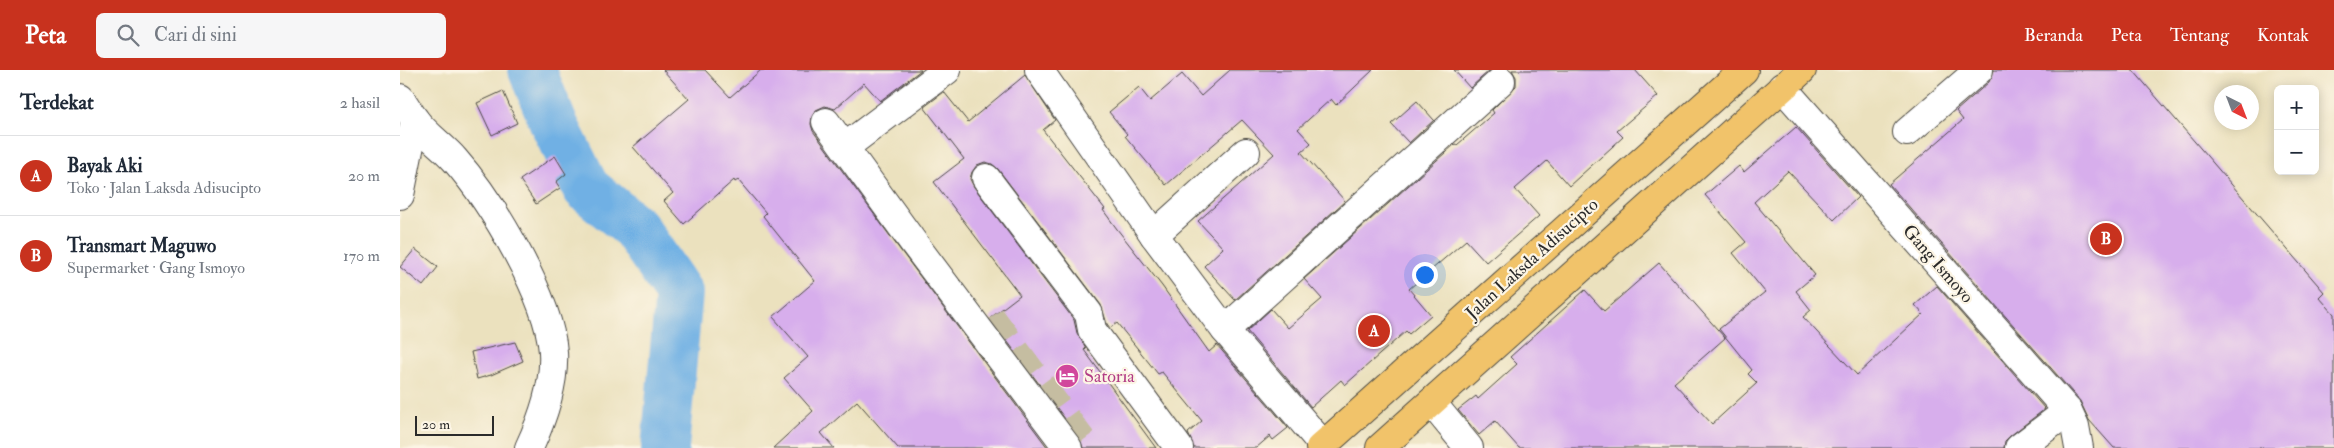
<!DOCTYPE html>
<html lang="id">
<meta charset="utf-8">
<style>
:root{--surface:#fff;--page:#f6f6f7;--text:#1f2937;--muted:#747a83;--line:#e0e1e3;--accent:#c8321e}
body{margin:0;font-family:"IM FELL Double Pica",serif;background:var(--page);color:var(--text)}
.controls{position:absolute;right:15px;top:15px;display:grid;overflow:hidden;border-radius:8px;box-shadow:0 2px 12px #0003}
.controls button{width:45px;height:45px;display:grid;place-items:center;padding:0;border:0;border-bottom:1px solid var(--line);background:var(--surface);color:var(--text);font:25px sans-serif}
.compass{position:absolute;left:1814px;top:15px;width:45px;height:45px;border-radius:50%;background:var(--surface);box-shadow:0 2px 12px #0003;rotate:138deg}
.scale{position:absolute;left:15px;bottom:12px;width:79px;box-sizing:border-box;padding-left:5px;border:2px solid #2b2b2b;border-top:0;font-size:14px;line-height:18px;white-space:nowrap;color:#2b2b2b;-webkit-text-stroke:4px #fcf5e5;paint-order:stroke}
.you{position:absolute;left:1024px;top:204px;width:18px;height:18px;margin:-12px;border:4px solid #fff;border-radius:50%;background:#1a73e8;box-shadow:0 0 0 8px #1a73e833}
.badge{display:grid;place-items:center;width:32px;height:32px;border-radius:50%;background:var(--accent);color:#fff;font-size:16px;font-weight:700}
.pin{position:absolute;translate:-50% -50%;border:2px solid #fff;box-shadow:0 1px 5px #0006}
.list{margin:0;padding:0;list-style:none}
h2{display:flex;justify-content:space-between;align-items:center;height:65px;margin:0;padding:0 20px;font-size:21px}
h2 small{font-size:16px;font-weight:400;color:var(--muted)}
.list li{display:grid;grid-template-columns:32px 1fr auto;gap:15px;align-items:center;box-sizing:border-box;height:80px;padding:0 20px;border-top:1px solid var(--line)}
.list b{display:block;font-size:19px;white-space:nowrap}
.list p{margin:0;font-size:16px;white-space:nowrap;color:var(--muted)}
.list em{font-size:16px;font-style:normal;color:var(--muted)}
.icon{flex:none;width:28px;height:28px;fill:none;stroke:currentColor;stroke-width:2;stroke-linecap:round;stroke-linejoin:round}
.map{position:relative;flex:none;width:1934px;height:378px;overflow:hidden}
header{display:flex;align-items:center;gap:30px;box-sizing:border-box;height:70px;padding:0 25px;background:var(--accent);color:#fff}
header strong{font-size:24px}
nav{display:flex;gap:28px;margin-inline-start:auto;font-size:18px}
.search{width:350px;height:45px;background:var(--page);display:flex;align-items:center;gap:12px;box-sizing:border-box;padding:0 18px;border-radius:8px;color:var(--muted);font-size:19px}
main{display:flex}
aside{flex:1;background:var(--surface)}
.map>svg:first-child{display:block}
</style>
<header>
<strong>Peta</strong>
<div class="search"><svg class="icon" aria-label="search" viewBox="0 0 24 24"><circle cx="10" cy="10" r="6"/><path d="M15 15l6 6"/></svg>Cari di sini</div>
<nav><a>Beranda</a><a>Peta</a><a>Tentang</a><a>Kontak</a></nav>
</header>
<main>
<aside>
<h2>Terdekat<small>2 hasil</small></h2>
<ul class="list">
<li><span class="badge">A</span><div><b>Bayak Aki</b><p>Toko · Jalan Laksda Adisucipto</p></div><em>20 m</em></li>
<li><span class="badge">B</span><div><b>Transmart Maguwo</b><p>Supermarket · Gang Ismoyo</p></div><em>170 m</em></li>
</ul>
</aside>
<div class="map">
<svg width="1934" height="378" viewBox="0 0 1934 378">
<rect width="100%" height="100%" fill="#fcf5e5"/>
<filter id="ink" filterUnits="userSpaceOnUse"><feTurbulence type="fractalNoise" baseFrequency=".02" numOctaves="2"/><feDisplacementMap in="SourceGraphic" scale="10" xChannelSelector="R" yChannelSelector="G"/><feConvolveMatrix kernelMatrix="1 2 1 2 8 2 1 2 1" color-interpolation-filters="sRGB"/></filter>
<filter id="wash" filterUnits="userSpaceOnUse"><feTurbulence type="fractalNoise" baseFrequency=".0096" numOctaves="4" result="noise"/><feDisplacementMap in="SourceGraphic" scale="20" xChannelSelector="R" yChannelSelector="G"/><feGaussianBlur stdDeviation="1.12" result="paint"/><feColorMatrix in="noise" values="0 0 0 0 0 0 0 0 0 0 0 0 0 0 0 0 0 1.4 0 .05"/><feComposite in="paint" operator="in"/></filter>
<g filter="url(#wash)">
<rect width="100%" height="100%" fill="#ebe1be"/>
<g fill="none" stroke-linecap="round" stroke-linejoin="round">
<path stroke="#70b0e4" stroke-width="48" d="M132,0L153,52L186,118L235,158L279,223L265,378"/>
</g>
<g id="blocks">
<g fill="#d7aeec">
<path d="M263,0H305L330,27L361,0H521L480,31L464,13L435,39L425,36L416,40L412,46L411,54L413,61L501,181L648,378H498L457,331L421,363L434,378H373L413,341L384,308L408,287L373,247L415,211L363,146L366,143L338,110L335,112L334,110L284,154L264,131L273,123L233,77L289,29Z"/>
<path d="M830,0H973L936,35L931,29L898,59L911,73L901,82L945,131L835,230L804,196L823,178L798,151L874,84L842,50L766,115L725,66L727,64L709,42L739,17L750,31L782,4L801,26Z"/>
<path d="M1054,0H1090L1070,18Z"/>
<path d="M1112,0H1235L1258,26L1217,61L1223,67L1169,116L1147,91L1115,119L1139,146L1086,192L1066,170L1009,219L1031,245L1009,264L1006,261L945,315L941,310L911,337L847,261L871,239L888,258L922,229L904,209L1055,74L1057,75L1094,43L1092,40L1116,16V7Z"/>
<path d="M1594,0H1733L1924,222L1919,227L1934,244V378H1714L1689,350L1680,331L1489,114L1563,50L1556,41L1589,12Z"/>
<path d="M625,5L655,50L643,60L705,139L703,140L717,159L762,216L809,282L817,275L888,358L873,370L870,366L856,378H794L788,363L802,351L762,302L758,304L717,253L710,258L707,254L701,235L598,99L592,94L585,92L577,95L572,102L570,109L574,117L674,250L677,263L686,278L684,280L756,378H683L680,369L590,248L620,225L534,112L564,89L524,37L544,22L568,52Z"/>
<path d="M103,21L117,53L92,65L77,33Z"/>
<path d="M1017,31L1034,50L1009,73L991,54Z"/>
<path d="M1396,57L1458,127L1434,150L1388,101L1354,132L1415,205L1396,221L1411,240L1403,247L1457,305L1523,244L1515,235L1537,216L1645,339L1610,366L1605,371L1604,378H1119L1095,351L1079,365L1058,340L1076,326L1078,329L1117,294L1110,287L1185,220L1204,241L1259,193L1325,268L1274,313L1312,354L1357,313L1348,304L1352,300L1319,259L1365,222L1333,183L1346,172L1305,125L1339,96L1344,102Z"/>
<path d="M155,86L166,104L156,112L160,118L136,134L120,110Z"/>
<path d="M15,179L38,197L23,216L0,197Z"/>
<path d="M115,272L123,291L91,305L77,309L71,282Z"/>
</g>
</g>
</g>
<g filter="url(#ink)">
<use href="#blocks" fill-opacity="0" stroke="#484641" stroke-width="1"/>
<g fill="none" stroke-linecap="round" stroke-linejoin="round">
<path stroke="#c5bda1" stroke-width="28" stroke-dasharray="28 14" stroke-linecap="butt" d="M591,247L688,378"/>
<g stroke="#484641" stroke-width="30">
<g id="minor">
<path d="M639,0L754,165L825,260L923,375"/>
<path d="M1382,17L1668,341L1675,356L1679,378"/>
<path d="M0,28C5,35 10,43 15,50C26,65 43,76 55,90C92,132 149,227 153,282C155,314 142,350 129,378"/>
<path d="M426,52L513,172L668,378"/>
<path d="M1507,62L1579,0"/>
<path d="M445,77L547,0"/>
<path d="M586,108L689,244L692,260L779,378"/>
<path d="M0,125L15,50"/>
<path d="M754,165L846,82"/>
<path d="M825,260L1101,11"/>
<path d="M1032,333L1069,378"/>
<path d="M1619,378L1668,341"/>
</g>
</g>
<g stroke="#484641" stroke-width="30">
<g id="highway">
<path d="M920,378L1344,0"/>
<path d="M980,378L1402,0"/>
</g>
</g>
<use href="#minor" stroke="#fff" stroke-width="28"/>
<use href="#highway" stroke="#f1c36a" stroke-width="28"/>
</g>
</g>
<defs>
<g id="hotel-disc" transform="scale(1.25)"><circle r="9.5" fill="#d1479c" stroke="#fcf5e5"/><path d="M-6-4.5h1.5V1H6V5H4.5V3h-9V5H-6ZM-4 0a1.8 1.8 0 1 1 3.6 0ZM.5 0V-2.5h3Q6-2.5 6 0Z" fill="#fff"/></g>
</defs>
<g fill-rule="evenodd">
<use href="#hotel-disc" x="667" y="306"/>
</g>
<g text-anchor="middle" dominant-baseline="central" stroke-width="4.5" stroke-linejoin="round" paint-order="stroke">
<g font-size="18" fill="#2b2b2b" stroke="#fcf5e5">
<text transform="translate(1132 189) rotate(-42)">Jalan Laksda Adisucipto</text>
<text transform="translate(1538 194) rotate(49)">Gang Ismoyo</text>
</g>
<g font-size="18" fill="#b23c85" stroke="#fcf5e5" text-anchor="start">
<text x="684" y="306">Satoria</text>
</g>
</g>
</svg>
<div class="controls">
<button>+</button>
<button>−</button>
</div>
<svg class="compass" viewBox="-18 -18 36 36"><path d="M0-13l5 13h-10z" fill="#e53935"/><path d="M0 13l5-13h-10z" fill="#747a83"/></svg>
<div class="scale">20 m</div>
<div class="you"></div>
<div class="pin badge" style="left:974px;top:261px">A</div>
<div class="pin badge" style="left:1706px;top:169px">B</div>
</div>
</main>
